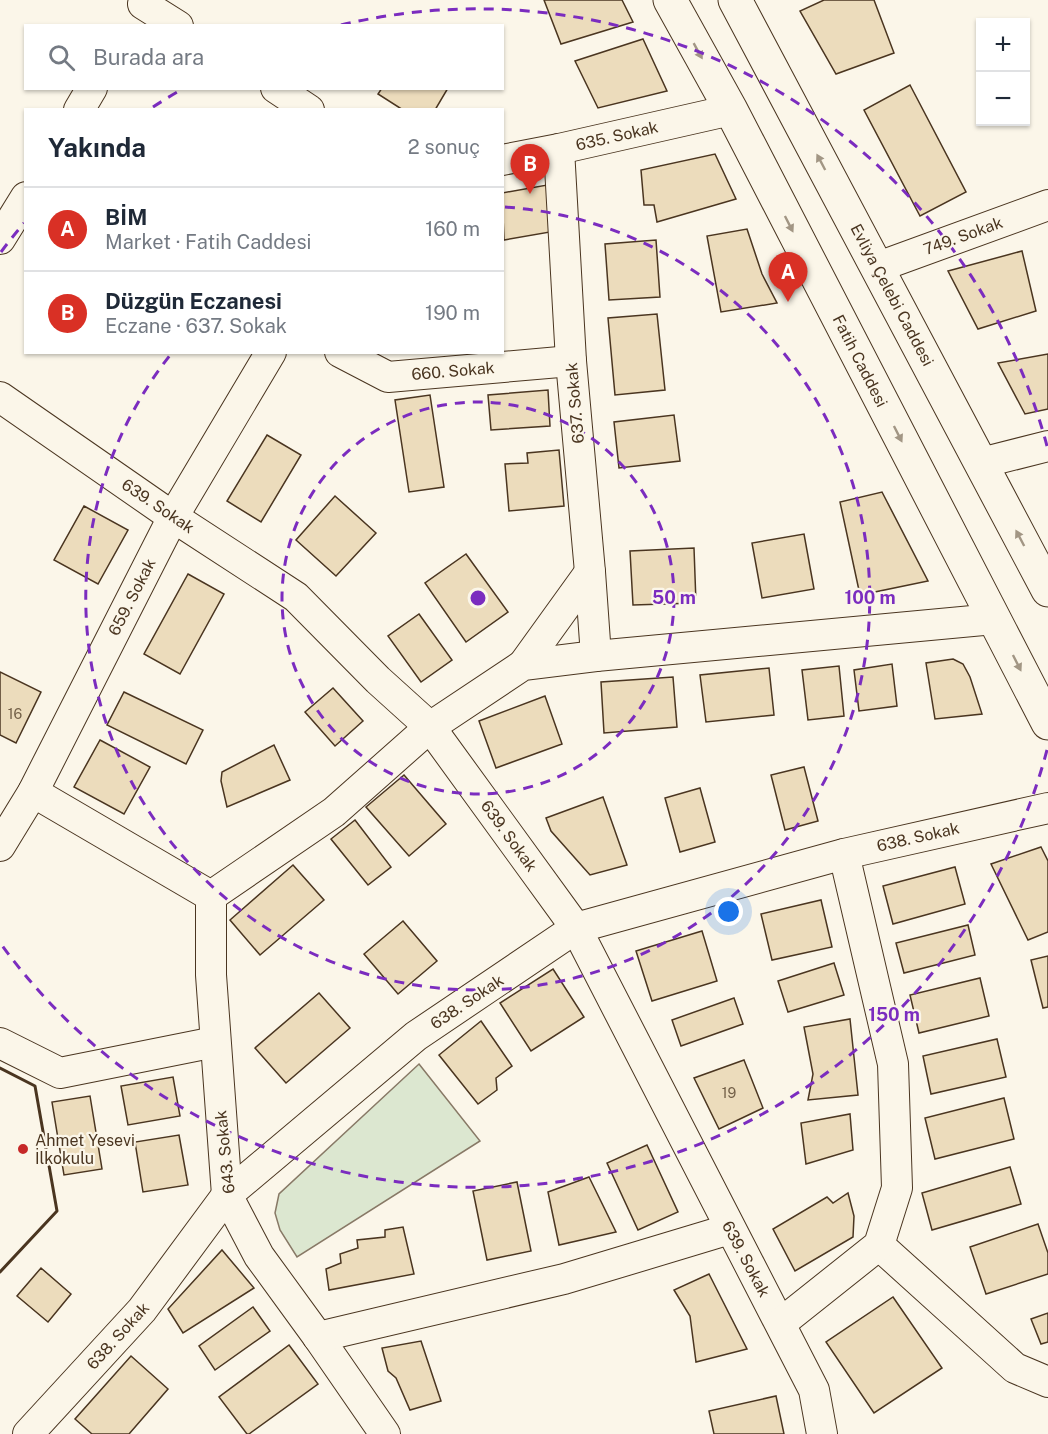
<!DOCTYPE html>
<html lang="tr">
<meta charset="utf-8">
<style>
:root{--surface:#fff;--page:#f2f2f3;--text:#1f2937;--muted:#747a83;--line:#e0e1e3;--accent:#d93025}
body{margin:0;font-family:"Public Sans",sans-serif;background:var(--page);color:var(--text)}
.controls{position:absolute;right:18px;top:18px;display:grid;overflow:hidden;border-radius:0px;box-shadow:0 2px 4px #0004}
.controls button{width:54px;height:54px;display:grid;place-items:center;padding:0;border:0;border-bottom:2px solid var(--line);background:var(--surface);color:var(--text);font:30px sans-serif}
.you{position:absolute;left:729px;top:912px;width:21px;height:21px;margin:-15px;border:4px solid #fff;border-radius:50%;background:#1a73e8;box-shadow:0 0 0 9px #1a73e833}
.badge{display:grid;place-items:center;width:39px;height:39px;border-radius:50%;background:var(--accent);color:#fff;font-size:20px;font-weight:700}
.pin{position:absolute;translate:-50% -50px;filter:drop-shadow(0 2px 3px #0008)}
.pin::after{content:'';position:absolute;top:32px;width:21px;height:18px;background:inherit;clip-path:polygon(0 0,100% 0,50% 100%)}
.list{margin:0;padding:0;list-style:none}
h2{display:flex;justify-content:space-between;align-items:center;height:78px;margin:0;padding:0 24px;font-size:26px}
h2 small{font-size:20px;font-weight:400;color:var(--muted)}
.list li{display:grid;grid-template-columns:39px 1fr auto;gap:18px;align-items:center;box-sizing:border-box;height:84px;padding:0 24px;border-top:2px solid var(--line)}
.list b{display:block;font-size:22px;white-space:nowrap}
.list p{margin:0;font-size:20px;white-space:nowrap;color:var(--muted)}
.list em{font-size:20px;font-style:normal;color:var(--muted)}
.icon{flex:none;width:33px;height:33px;fill:none;stroke:currentColor;stroke-width:2;stroke-linecap:round;stroke-linejoin:round}
.map{position:relative;flex:none;width:1048px;height:1434px;overflow:hidden}
.search{position:absolute;background:var(--surface);box-shadow:0 2px 4px #0004;left:24px;top:24px;width:480px;height:66px;display:flex;align-items:center;gap:15px;box-sizing:border-box;padding:0 21px;border-radius:0px;color:var(--muted);font-size:22px}
.panel{position:absolute;background:var(--surface);box-shadow:0 2px 4px #0004;left:24px;top:108px;width:480px;height:246px;border-radius:0px}
.map>svg:first-child{display:block}
</style>
<div class="map">
<svg width="1048" height="1434" viewBox="0 0 1048 1434">
<rect width="100%" height="100%" fill="#fbf6e9"/>
<path fill="#dce7d0" stroke="#887966" stroke-width="1.5" d="M419,1064L480,1141L297,1257L280,1230L275,1213L279,1194Z"/>
<g fill="#ecdcbc" stroke="#4a3520" stroke-width="1.5">
<path d="M544,0H622L633,22L561,44Z"/>
<path d="M824,0H874L894,53L836,74L800,11Z"/>
<path d="M643,39L667,91L598,108L575,61Z"/>
<path d="M910,85L966,192L920,216L864,110Z"/>
<path d="M382,88H448L435,110H403L378,94Z"/>
<path d="M715,154L736,199L657,222L654,205H644L641,170Z"/>
<path d="M547,185L556,231L504,240L502,193Z"/>
<path d="M747,229L762,274L777,303L721,312L707,236Z"/>
<path d="M656,240L660,297L609,300L605,244Z"/>
<path d="M1022,251L1036,311L978,329L948,271Z"/>
<path d="M657,314L665,390L615,395L608,318Z"/>
<path d="M1048,354V409L1025,414L998,363Z"/>
<path d="M548,390L550,426L491,430L488,395Z"/>
<path d="M430,395L444,487L409,492L395,400Z"/>
<path d="M674,415L680,461L619,468L614,422Z"/>
<path d="M267,435L301,455L261,522L227,501Z"/>
<path d="M559,450L564,506L509,511L505,464L528,463L527,453Z"/>
<path d="M882,492L928,581L860,595L840,502Z"/>
<path d="M335,496L376,533L336,576L296,540Z"/>
<path d="M84,506L128,530L98,584L54,560Z"/>
<path d="M804,534L814,589L762,598L752,543Z"/>
<path d="M694,548L696,603L633,605L630,551Z"/>
<path d="M466,554L508,612L466,642L425,583Z"/>
<path d="M188,574L224,594L180,674L144,654Z"/>
<path d="M419,614L452,660L421,682L388,636Z"/>
<path d="M953,659L963,664L970,677L982,714L935,719L926,663Z"/>
<path d="M892,664L897,706L859,711L854,670Z"/>
<path d="M839,666L844,716L808,720L802,670Z"/>
<path d="M769,668L774,715L706,722L700,675Z"/>
<path d="M0,672L41,692L16,743L0,735Z"/>
<path d="M673,677L677,727L604,733L601,682Z"/>
<path d="M333,688L363,721L335,746L305,712Z"/>
<path d="M124,692L203,730L186,764L107,725Z"/>
<path d="M545,696L562,744L496,768L479,721Z"/>
<path d="M100,740L150,767L124,814L74,787Z"/>
<path d="M274,745L290,780L227,807L221,781L222,772Z"/>
<path d="M804,767L818,821L785,830L771,775Z"/>
<path d="M404,775L446,824L409,856L366,807Z"/>
<path d="M700,788L715,842L680,852L665,798Z"/>
<path d="M603,797L627,865L590,875L551,831L546,818Z"/>
<path d="M355,820L391,867L368,885L331,839Z"/>
<path d="M1041,847L1048,861V932L1028,940L991,864Z"/>
<path d="M293,865L324,900L260,955L230,920Z"/>
<path d="M955,867L965,904L893,924L883,886Z"/>
<path d="M821,900L832,947L772,960L761,914Z"/>
<path d="M403,921L437,961L398,994L364,954Z"/>
<path d="M968,925L975,955L904,973L896,943Z"/>
<path d="M702,931L717,981L652,1001L636,951Z"/>
<path d="M1048,956V1007L1043,1008L1031,960Z"/>
<path d="M834,963L844,995L788,1012L778,981Z"/>
<path d="M553,969L584,1017L531,1051L500,1003Z"/>
<path d="M980,978L989,1016L919,1033L910,995Z"/>
<path d="M319,993L350,1028L286,1083L255,1048Z"/>
<path d="M734,998L743,1024L681,1046L672,1020Z"/>
<path d="M850,1019L858,1095L808,1100L813,1074L804,1027Z"/>
<path d="M481,1021L512,1066L496,1078L497,1090L478,1104L439,1055Z"/>
<path d="M997,1039L1006,1077L931,1094L923,1056Z"/>
<path d="M744,1060L763,1108L719,1129L694,1078Z"/>
<path d="M173,1077L180,1116L128,1125L121,1086Z"/>
<path d="M90,1096L102,1169L64,1175L52,1102Z"/>
<path d="M1004,1098L1014,1139L935,1159L925,1118Z"/>
<path d="M850,1114L853,1150L806,1164L801,1123Z"/>
<path d="M179,1135L188,1185L143,1192L135,1142Z"/>
<path d="M647,1145L678,1212L638,1230L607,1163Z"/>
<path d="M1010,1167L1021,1204L932,1230L922,1193Z"/>
<path d="M589,1177L616,1232L559,1245L548,1192Z"/>
<path d="M517,1182L531,1251L487,1260L473,1191Z"/>
<path d="M848,1193L854,1216L853,1237L795,1271L773,1229L827,1197L833,1203Z"/>
<path d="M1038,1224L1048,1253V1274L986,1294L970,1247Z"/>
<path d="M403,1227L414,1274L329,1290L326,1269L341,1263L340,1254L358,1248L357,1240L385,1237V1230Z"/>
<path d="M222,1250L254,1288L183,1333L168,1309Z"/>
<path d="M41,1268L71,1294L48,1322L17,1296Z"/>
<path d="M709,1274L747,1349L696,1362L690,1316L674,1290Z"/>
<path d="M893,1297L942,1368L874,1413L826,1342Z"/>
<path d="M253,1307L270,1331L215,1370L199,1346Z"/>
<path d="M1048,1313V1342L1041,1344L1031,1319Z"/>
<path d="M421,1341L441,1401L410,1410L396,1378L388,1371L382,1348Z"/>
<path d="M289,1345L318,1384L249,1434H247L219,1397Z"/>
<path d="M131,1356L168,1389L129,1434H92L75,1419Z"/>
<path d="M776,1396L784,1434H714L709,1411Z"/>
</g>
<g fill="none" stroke-linecap="round" stroke-linejoin="round">
<g stroke="#4a3520" stroke-width="32">
<g id="minor">
<path d="M143,4L178,26"/>
<path d="M276,88L309,110"/>
<path d="M79,110L92,88"/>
<path d="M559,149L571,361L590,572L596,656"/>
<path d="M502,160L559,149L731,110"/>
<path d="M0,239L26,197"/>
<path d="M878,267L1048,205"/>
<path d="M340,352L388,377L571,361"/>
<path d="M0,397L173,517L296,597L378,680L430,727L576,928L814,1390L822,1434"/>
<path d="M981,463L1048,446"/>
<path d="M523,665L590,572"/>
<path d="M33,792L211,896L334,812L430,727L523,665L596,656L994,619"/>
<path d="M0,846L33,792L173,517L271,352"/>
<path d="M211,896V975L227,1195L259,1256L318,1337L385,1434"/>
<path d="M0,1043L60,1073L215,1042"/>
<path d="M879,1245L1015,1368L1048,1382"/>
<path d="M781,1323L879,1245L897,1188L893,1064L844,854"/>
<path d="M318,1337L564,1279L730,1229"/>
<path d="M28,1434L142,1310L227,1195L416,1036L576,928L844,854L1048,808"/>
</g>
</g>
<g stroke="#4a3520" stroke-width="35">
<g id="major">
<path d="M670,0L731,110L1048,723"/>
<path d="M735,0L1048,590"/>
</g>
</g>
<use href="#minor" stroke="#fbf6e9" stroke-width="30"/>
<use href="#major" stroke="#fbf6e9" stroke-width="33"/>
<path stroke="#4a3520" stroke-width="3" d="M0,1068L35,1086L57,1211L0,1272"/>
</g>
<defs><path id="oneway-solid" d="M-6-.8H1V-3.2L6.5 0L1 3.2V.8H-6Z" transform="scale(1.5)"/></defs>
<g fill="#a29684">
<use href="#oneway-solid" transform="translate(698 51) rotate(61)"/>
<use href="#oneway-solid" transform="translate(821 162) rotate(-118)"/>
<use href="#oneway-solid" transform="translate(789 224) rotate(63)"/>
<use href="#oneway-solid" transform="translate(898 434) rotate(63)"/>
<use href="#oneway-solid" transform="translate(1020 538) rotate(-118)"/>
<use href="#oneway-solid" transform="translate(1017 663) rotate(63)"/>
</g>
<g fill="none" stroke="#7b2cbf" stroke-width="3" stroke-dasharray="10 8">
<circle cx="478" cy="598" r="196"/>
<path d="M505 207A392 392 0 1 1 171 354"/>
<path d="M1047 750A589 589 0 0 1 1 944M1 252A589 589 0 0 1 24 223M153 107A589 589 0 0 1 179 91M341 25A589 589 0 0 1 1047 446"/>
</g>
<circle fill="#c62828" stroke="#fbf6e9" stroke-width="2" cx="23" cy="1149" r="6"/>
<g text-anchor="middle" dominant-baseline="central" stroke-width="4.5" stroke-linejoin="round" paint-order="stroke">
<g font-size="14" fill="#725f47">
<text x="15" y="714">16</text>
<text x="729" y="1093">19</text>
</g>
<g font-size="16" fill="#4a3520" stroke="#fbf6e9">
<text transform="translate(617 136) rotate(-13)">635. Sokak</text>
<text transform="translate(963 236) rotate(-20)">749. Sokak</text>
<text transform="translate(892 295) rotate(62)">Evliya Çelebi Caddesi</text>
<text transform="translate(860 361) rotate(63)">Fatih Caddesi</text>
<text transform="translate(453 371) rotate(-5)">660. Sokak</text>
<text transform="translate(575 403) rotate(-95)">637. Sokak</text>
<text transform="translate(158 506) rotate(34)">639. Sokak</text>
<text transform="translate(132 597) rotate(-63)">659. Sokak</text>
<text transform="translate(509 836) rotate(54)">639. Sokak</text>
<text transform="translate(918 837) rotate(-13)">638. Sokak</text>
<text transform="translate(467 1002) rotate(-34)">638. Sokak</text>
<text transform="translate(225 1152) rotate(-96)">643. Sokak</text>
<text transform="translate(746 1259) rotate(62)">639. Sokak</text>
<text transform="translate(118 1336) rotate(-48)">638. Sokak</text>
</g>
<g font-size="16" fill="#4a3520" stroke="#fbf6e9" text-anchor="start">
<text x="35" y="1140">Ahmet Yesevi<tspan x="35" dy="18">İlkokulu</tspan></text>
</g>
</g>
<circle cx="478" cy="598" r="9" fill="#7b2cbf" stroke="#fbf6e9" stroke-width="3"/>
<g font-size="18" text-anchor="middle" font-weight="bold" fill="#7b2cbf" stroke="#fbf6e9" stroke-width="4.5" stroke-linejoin="round" paint-order="stroke">
<text x="674" y="604">50 m</text>
<text x="870" y="604">100 m</text>
<text x="894" y="1021">150 m</text>
</g>
</svg>
<div class="controls">
<button>+</button>
<button>−</button>
</div>
<div class="you"></div>
<div class="pin badge" style="left:788px;top:302px">A</div>
<div class="pin badge" style="left:530px;top:194px">B</div>
<div class="search"><svg class="icon" aria-label="search" viewBox="0 0 24 24"><circle cx="10" cy="10" r="6"/><path d="M15 15l6 6"/></svg>Burada ara</div>
<section class="panel">
<h2>Yakında<small>2 sonuç</small></h2>
<ul class="list">
<li><span class="badge">A</span><div><b>BİM</b><p>Market · Fatih Caddesi</p></div><em>160 m</em></li>
<li><span class="badge">B</span><div><b>Düzgün Eczanesi</b><p>Eczane · 637. Sokak</p></div><em>190 m</em></li>
</ul>
</section>
</div>
